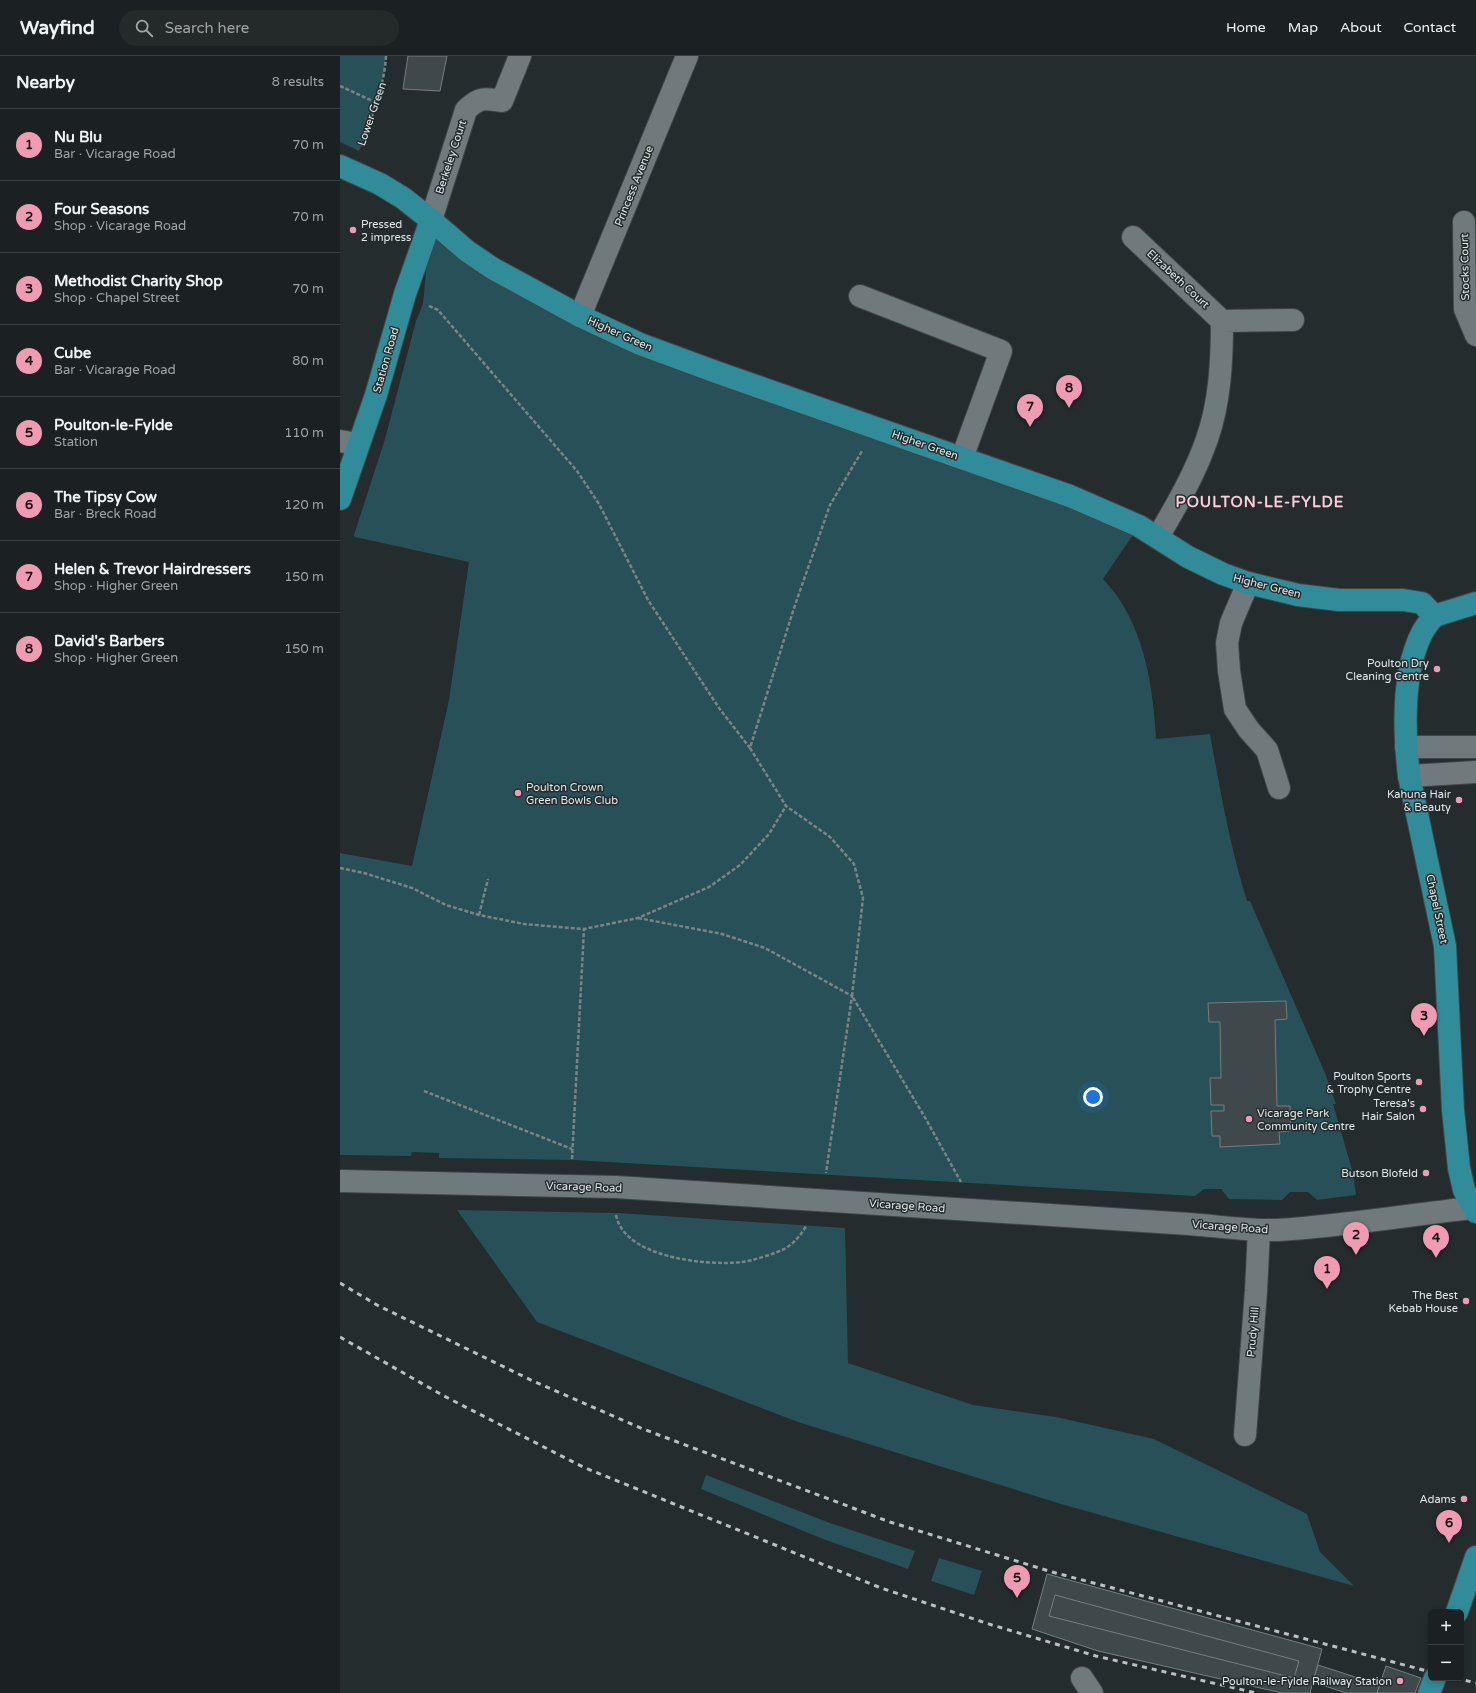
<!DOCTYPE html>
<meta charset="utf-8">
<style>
:root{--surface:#1b2122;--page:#24292a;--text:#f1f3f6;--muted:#a0a3a5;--line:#393e40;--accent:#f19ab3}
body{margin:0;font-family:"Varela Round",sans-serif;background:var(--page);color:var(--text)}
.controls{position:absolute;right:12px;bottom:12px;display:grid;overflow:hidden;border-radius:6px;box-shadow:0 2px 6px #0003}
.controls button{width:36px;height:36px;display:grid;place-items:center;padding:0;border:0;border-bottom:1px solid var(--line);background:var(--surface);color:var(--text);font:20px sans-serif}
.you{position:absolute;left:753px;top:1041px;width:14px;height:14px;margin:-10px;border:3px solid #fff;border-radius:50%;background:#1a73e8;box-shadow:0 0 0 6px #1a73e833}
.badge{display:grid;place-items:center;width:26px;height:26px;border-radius:50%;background:var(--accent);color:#111;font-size:13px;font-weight:700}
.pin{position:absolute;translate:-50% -33px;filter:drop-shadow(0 1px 2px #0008)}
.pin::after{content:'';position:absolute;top:21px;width:14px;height:12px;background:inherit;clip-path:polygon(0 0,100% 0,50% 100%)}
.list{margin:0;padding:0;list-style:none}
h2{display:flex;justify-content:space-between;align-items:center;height:52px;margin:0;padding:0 16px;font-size:17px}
h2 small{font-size:13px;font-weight:400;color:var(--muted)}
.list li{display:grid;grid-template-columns:26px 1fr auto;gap:12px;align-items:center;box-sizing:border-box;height:72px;padding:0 16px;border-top:1px solid var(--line)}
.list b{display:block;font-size:15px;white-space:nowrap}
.list p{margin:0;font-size:13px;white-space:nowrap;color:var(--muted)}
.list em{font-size:13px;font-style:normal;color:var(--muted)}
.icon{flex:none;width:22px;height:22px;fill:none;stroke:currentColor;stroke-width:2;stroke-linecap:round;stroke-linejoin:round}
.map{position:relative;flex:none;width:1136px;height:1637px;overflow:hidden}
header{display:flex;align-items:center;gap:24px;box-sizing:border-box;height:56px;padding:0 20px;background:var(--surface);border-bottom:1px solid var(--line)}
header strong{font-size:19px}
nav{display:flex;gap:22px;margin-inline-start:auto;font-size:14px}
.search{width:280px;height:36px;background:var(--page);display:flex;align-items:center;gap:10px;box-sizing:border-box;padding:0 14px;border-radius:22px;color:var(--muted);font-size:15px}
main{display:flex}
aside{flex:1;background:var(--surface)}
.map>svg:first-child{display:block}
</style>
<header>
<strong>Wayfind</strong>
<div class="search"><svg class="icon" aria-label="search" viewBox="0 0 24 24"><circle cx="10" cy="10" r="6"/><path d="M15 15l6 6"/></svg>Search here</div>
<nav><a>Home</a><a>Map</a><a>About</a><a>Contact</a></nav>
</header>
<main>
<aside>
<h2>Nearby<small>8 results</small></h2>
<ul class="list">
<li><span class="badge">1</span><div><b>Nu Blu</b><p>Bar · Vicarage Road</p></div><em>70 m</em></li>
<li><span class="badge">2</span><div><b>Four Seasons</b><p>Shop · Vicarage Road</p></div><em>70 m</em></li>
<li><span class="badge">3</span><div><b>Methodist Charity Shop</b><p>Shop · Chapel Street</p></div><em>70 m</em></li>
<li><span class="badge">4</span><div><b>Cube</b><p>Bar · Vicarage Road</p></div><em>80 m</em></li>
<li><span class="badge">5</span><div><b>Poulton-le-Fylde</b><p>Station</p></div><em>110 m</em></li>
<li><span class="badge">6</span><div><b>The Tipsy Cow</b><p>Bar · Breck Road</p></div><em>120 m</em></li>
<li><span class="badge">7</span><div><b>Helen &amp; Trevor Hairdressers</b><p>Shop · Higher Green</p></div><em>150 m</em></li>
<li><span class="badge">8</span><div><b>David's Barbers</b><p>Shop · Higher Green</p></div><em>150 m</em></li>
</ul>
</aside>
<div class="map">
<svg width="1136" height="1637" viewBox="0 0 1136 1637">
<rect width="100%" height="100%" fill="#242c2d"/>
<g fill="#275058">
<path d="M0,0H46L40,40L19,95L0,86Z"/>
<path d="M91,164L240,260L799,470L763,523C803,564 813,627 816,683L870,678C880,734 890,790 907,845H910L985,1017L996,1048H993L1013,1117L1016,1139L977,1144L968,1136H950L942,1144L889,1143L881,1133H864L855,1140L233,1104L99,1102V1097L72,1096L71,1100L0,1099V797L72,810L109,644L129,506L15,481L14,479L45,383L76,265L83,248Z"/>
<path d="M117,1154L278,1157L505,1172L508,1307L633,1349L716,1361L814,1383L967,1458L980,1496L1014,1530L721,1448L458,1366L197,1266Z"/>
<path d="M366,1419L490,1467L575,1495L568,1513L483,1483L361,1433Z"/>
<path d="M599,1502L642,1515L634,1539L591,1525Z"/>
</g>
<g fill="#3f484a" stroke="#757e80">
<path d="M68,0H107L100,35L63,33Z"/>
<path d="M946,945L947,963L935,964L937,1050H950L951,1075L939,1076L940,1088L880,1091V1080H872L871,1055H884V1049H871L870,1022H881L880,966H869L868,947Z"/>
<path d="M707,1518L982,1593L970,1637H942L758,1595L692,1573Z"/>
<path d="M715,1539L959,1605L954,1622L709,1560Z"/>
<path d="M978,1609L1040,1629L1037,1637H1006L973,1626Z"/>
<path d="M1046,1610L1081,1622L1075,1637H1037Z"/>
</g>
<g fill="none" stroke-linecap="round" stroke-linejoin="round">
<g stroke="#404749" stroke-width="24">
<g id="minor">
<path d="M91,164L126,54C139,41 145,42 162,45L180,0"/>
<path d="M1124,166L1125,253L1136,279"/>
<path d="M793,181L882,265"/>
<path d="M520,240L661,295L622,402"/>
<path d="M240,260L347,0"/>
<path d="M0,385L18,388"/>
<path d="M818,481C836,450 855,418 867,383C880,346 882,305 882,265L953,264"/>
<path d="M908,527L891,567L887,587L889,615L895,653L909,674L927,694L939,732"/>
<path d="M1066,691H1136"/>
<path d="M1069,720L1136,716"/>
<path d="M0,1125L276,1131L849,1168C878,1170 908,1175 938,1174C1003,1170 1068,1159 1132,1152"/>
<path d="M905,1379L916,1235L919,1174"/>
<path d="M742,1622L752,1637"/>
</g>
</g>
<g stroke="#404749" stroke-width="24">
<g id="major">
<path d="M0,110L40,128L63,142L91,164L127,195L152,212L240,260L300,288L376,316L730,440L799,470L848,501L883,518L908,527L958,539L999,544H1063L1082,547L1094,560"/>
<path d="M0,443L36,339L65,238L91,164"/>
<path d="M1094,560C1090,565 1085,571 1082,577C1062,616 1064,677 1069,720L1105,890L1113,1054L1119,1112L1124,1134L1136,1156"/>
<path d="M1094,560L1136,547"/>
<path d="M1117,1556L1136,1501"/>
<path d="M1089,1637L1095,1622"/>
</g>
</g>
<g stroke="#7c8384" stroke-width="2.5" stroke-dasharray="4 2" stroke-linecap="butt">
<path d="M0,30L37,47"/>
<path d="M21,90C32,60 44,32 46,0"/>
<path d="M89,250L98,254L237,415L259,448L308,544L379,652L410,692L454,552L490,449L522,395"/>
<path d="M410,692L446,750L490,781L514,808L523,842L512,940L583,1058L621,1126"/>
<path d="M0,812L24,817L72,832L106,849L139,859L184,868L244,873L298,862L369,831L400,809L429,778L446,750"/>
<path d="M139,859L148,823"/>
<path d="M298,862L382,878L425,892L512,940L486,1117"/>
<path d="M84,1035L232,1093"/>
<path d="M232,1103L244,873"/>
<path d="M276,1159C284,1202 367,1210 402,1206C412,1205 437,1197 446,1192C455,1186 461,1179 466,1170"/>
</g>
<use href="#minor" stroke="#707a7c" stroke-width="22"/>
<use href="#major" stroke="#308c99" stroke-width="22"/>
<g stroke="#bbc1c2" stroke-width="3" stroke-dasharray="5 5" stroke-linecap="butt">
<path d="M0,1227L37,1249L195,1326L303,1373L550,1466L712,1516L1091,1616"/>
<path d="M0,1281L104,1340L243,1411L541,1532L652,1569L756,1600L916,1637"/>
<path d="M1116,1622L1136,1627"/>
</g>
</g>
<g fill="#f19ab3" stroke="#242c2d" stroke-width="1.5">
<circle cx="13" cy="174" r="4"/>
<circle cx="1097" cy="613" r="4"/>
<circle cx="178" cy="737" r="4"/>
<circle cx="1119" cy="744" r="4"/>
<circle cx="1079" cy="1026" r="4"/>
<circle cx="1083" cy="1053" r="4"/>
<circle cx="909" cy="1063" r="4"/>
<circle cx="1086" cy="1117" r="4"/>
<circle cx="1126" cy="1245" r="4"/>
<circle cx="1124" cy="1443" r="4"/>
<circle cx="1060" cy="1625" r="4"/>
</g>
<g text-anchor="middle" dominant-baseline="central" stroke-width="3" stroke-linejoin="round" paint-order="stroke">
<g font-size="11" fill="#e2e8e9" stroke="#242c2d">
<text transform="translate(32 58) rotate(-71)">Lower Green</text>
<text transform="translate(111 101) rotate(-72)">Berkeley Court</text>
<text transform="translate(294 130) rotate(-68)">Princess Avenue</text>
<text transform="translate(1125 211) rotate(-91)">Stocks Court</text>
<text transform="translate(838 223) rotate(43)">Elizabeth Court</text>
<text transform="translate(280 278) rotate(24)">Higher Green</text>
<text transform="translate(46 304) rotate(-74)">Station Road</text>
<text transform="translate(585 389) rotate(19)">Higher Green</text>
<text transform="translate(927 530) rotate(14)">Higher Green</text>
<text transform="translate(1097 853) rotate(78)">Chapel Street</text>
<text transform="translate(244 1131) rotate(2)">Vicarage Road</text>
<text transform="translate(567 1150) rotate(4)">Vicarage Road</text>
<text transform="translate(890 1171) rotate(4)">Vicarage Road</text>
<text transform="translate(913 1276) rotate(-85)">Prudy Hill</text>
</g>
<g font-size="11" fill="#e2e8e9" stroke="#242c2d" text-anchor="end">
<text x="21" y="168" text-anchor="start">Pressed<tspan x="21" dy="13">2 impress</tspan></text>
<text x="1089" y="607">Poulton Dry<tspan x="1089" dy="13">Cleaning Centre</tspan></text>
<text x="186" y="731" text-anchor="start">Poulton Crown<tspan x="186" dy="13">Green Bowls Club</tspan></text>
<text x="1111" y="738">Kahuna Hair<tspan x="1111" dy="13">&amp; Beauty</tspan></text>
<text x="1071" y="1020">Poulton Sports<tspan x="1071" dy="13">&amp; Trophy Centre</tspan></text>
<text x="1075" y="1047">Teresa's<tspan x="1075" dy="13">Hair Salon</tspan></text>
<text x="917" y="1057" text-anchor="start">Vicarage Park<tspan x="917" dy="13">Community Centre</tspan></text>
<text x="1078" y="1117">Butson Blofeld</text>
<text x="1118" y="1239">The Best<tspan x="1118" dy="13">Kebab House</tspan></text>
<text x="1116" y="1443">Adams</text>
<text x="1052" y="1625">Poulton-le-Fylde Railway Station</text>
</g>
<g font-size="15" font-weight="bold" letter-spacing="1" fill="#fecbd8" stroke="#242c2d">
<text x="920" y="446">POULTON-LE-FYLDE</text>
</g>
</g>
</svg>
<div class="controls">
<button>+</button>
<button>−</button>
</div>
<div class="you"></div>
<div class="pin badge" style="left:987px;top:1233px">1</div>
<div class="pin badge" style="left:1016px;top:1199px">2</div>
<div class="pin badge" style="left:1084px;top:980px">3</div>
<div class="pin badge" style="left:1096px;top:1202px">4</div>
<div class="pin badge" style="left:677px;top:1542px">5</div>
<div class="pin badge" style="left:1109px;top:1487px">6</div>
<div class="pin badge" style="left:690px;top:371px">7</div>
<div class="pin badge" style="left:729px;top:352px">8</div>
</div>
</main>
